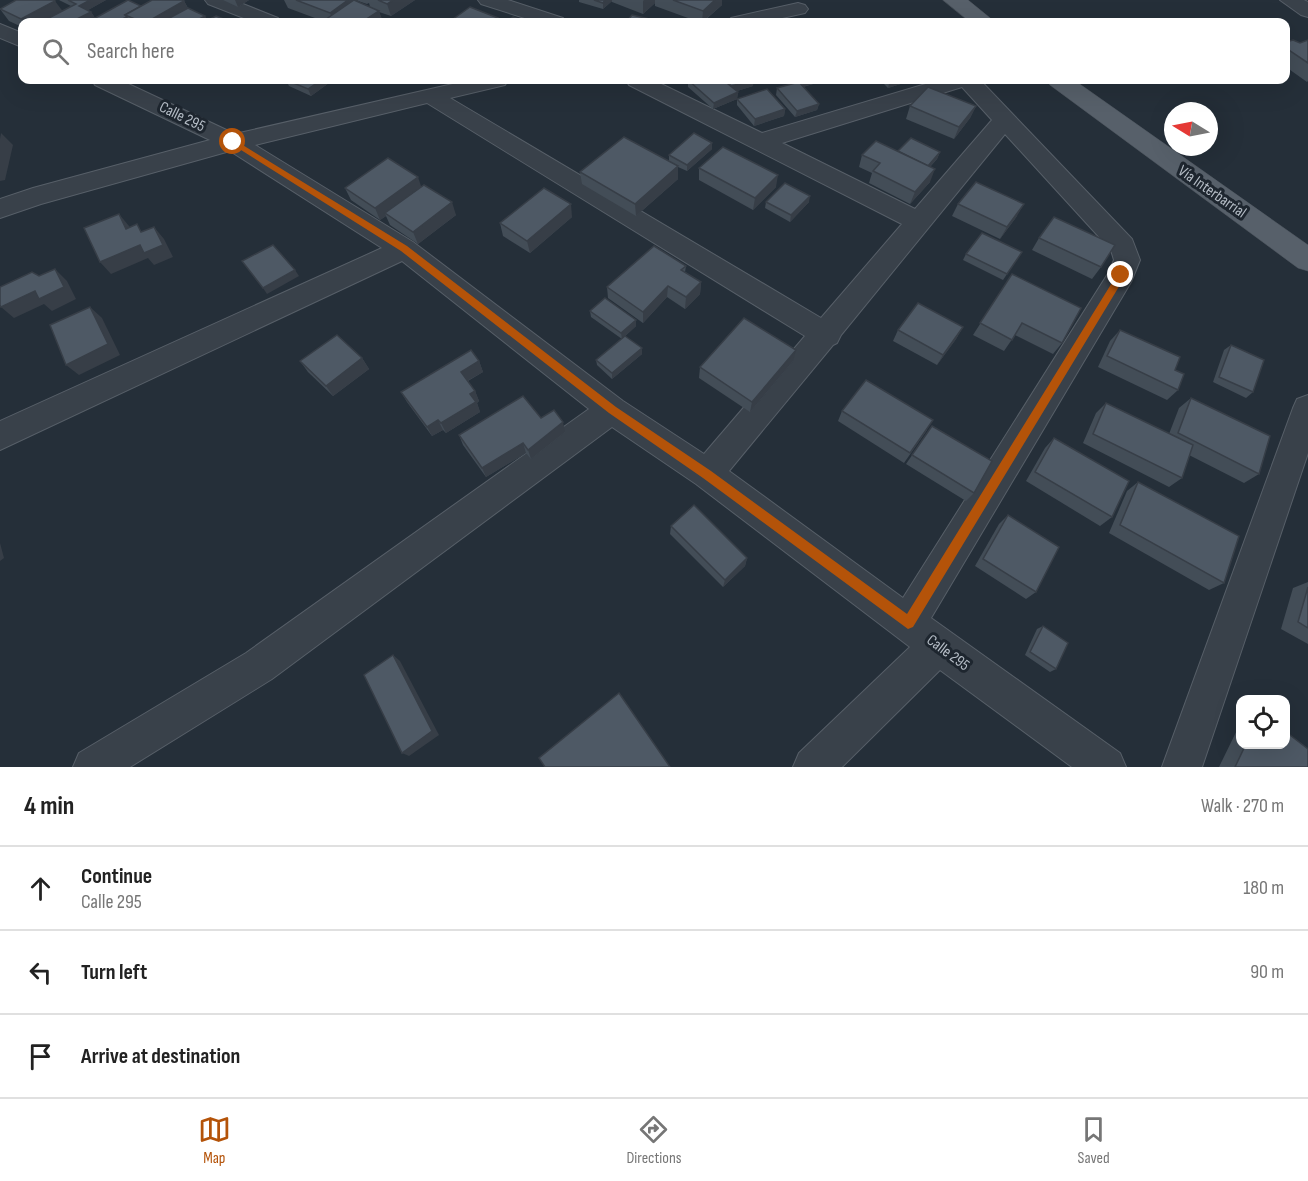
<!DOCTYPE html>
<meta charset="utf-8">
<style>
:root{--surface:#fff;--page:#f2f2f2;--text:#222;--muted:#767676;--line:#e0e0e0;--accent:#b45309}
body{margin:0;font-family:"Sofia Sans Condensed",sans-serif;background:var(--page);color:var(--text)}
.controls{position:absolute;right:18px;bottom:18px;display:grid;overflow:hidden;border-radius:12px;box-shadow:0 6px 24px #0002}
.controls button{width:54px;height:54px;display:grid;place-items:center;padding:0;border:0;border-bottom:2px solid var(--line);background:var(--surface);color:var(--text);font:30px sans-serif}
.compass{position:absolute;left:1164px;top:102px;width:54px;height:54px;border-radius:50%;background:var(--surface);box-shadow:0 6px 24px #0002;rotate:280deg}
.stop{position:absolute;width:18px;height:18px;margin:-14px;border:4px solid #b45309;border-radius:50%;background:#fff}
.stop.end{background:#b45309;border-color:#fff;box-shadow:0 2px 6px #0008}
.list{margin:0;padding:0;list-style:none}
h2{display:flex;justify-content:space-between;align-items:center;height:78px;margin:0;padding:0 24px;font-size:26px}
h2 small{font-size:20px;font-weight:400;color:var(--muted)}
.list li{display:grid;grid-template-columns:39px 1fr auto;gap:18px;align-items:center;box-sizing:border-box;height:84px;padding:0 24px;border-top:2px solid var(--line)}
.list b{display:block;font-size:22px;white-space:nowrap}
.list p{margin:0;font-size:20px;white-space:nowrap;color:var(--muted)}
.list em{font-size:20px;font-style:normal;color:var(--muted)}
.icon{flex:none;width:33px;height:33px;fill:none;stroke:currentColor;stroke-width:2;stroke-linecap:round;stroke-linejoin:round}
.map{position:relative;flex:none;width:1308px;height:767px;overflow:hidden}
.search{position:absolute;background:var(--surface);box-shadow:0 6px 24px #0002;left:18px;right:18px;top:18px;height:66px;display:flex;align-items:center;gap:15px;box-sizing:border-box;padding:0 21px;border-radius:12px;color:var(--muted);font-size:22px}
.sheet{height:330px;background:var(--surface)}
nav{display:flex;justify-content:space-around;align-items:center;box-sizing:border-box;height:84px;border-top:2px solid var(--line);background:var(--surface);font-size:16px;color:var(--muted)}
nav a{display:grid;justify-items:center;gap:3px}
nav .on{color:var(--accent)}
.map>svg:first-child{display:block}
</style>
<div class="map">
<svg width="1308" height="767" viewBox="0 0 1308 767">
<rect width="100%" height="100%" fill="#252f39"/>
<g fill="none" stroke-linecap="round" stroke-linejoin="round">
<g stroke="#575f68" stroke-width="2">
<g id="street">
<path d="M205,0H233L278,18L281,22H254L208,4Z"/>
<path d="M478,0H508L563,18L566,22H537L481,4Z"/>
<path d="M1280,0H1304L1308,2V17L1301,15Z"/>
<path d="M798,3L805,5L808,9L805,13L764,22H728L731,18Z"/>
<path d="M0,24L22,33V47L0,38Z"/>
<path d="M92,80H120L235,134L470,80H508L505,85L450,98L821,318L902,224L629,85L626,80H653L762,133L939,80H980L1132,239L1140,260L1131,282L931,618L1120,753L1126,767H1072L940,670L842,767H793L799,753L910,647L696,484L612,427L272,679L130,767H73L79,753L246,653L589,409L402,261L0,450V421L382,248L230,151L41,204L0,218V199L33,188L210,140L95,85ZM962,87L992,120L915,209L782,143ZM427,103L805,336L704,454L623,401L413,242L255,145ZM1005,134L1111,250L1114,260L1109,272L903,598L729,471L833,345L837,343L841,335Z"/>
<path d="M1308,395V453L1202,767H1162L1293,408L1297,399Z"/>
</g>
</g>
<g stroke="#424a53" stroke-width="1">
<g id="primary">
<path d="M943,0H968L995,22H970Z"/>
<path d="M1047,80H1074L1308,245V271L1298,268L1050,85Z"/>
</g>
</g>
<use href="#street" fill="#39414a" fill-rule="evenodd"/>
<use href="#primary" fill="#57606a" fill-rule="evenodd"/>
</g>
<g fill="#434d57" fill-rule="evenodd">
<path d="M59,0H106L88,10L91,12L95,18L87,22H22V27L9,21L0,9L62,11L71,6Z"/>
<path d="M223,0H249L238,7Z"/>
<path d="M284,0H415L391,16L379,12L383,22H322L323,21L288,8ZM358,1L367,4L369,3L370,7L359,2Z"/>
<path d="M579,0H722V5L703,22H699L655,6V3L643,14L612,2V1L603,9L579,2Z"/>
<path d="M184,1L188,8L208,20L231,22H88L141,6Z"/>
<path d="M1308,40V81L1307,82L1286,67V42L1300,43Z"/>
<path d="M286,80H333L311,96L289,86Z"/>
<path d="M688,80H753V86L737,91L738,92L737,99L785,109L784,116L754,126L737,105V99L713,109L688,87Z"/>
<path d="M794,80H827L803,87L819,104L817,110L795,117L776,95L777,88L797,83Z"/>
<path d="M880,80H913L888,88Z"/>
<path d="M910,106H976L970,118L954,139L906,119Z"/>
<path d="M712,149L687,171L678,167V179L636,216L582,184L580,172L669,161V155Z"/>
<path d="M898,151L940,152L937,159L930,167V182L910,204L869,183L872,173L859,167L862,155Z"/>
<path d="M699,168L776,187L753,210L699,180Z"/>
<path d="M421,187L456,215L418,244L390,225L386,216L380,220L351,200L345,188Z"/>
<path d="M766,202H809L790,222L765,208Z"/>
<path d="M958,204L1017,216L1000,239L952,216Z"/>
<path d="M572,217L530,253L503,236L500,223Z"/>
<path d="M1039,238L1101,267L1092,279L1032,250Z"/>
<path d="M1022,252L1003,280L963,260L966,254Z"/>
<path d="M686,266L685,272L701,282L700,294L685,309L667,297L643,323L608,298L607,287Z"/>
<path d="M1012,274L1062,343L1053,354L1015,335L1004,351L973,335Z"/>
<path d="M590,311L636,326L622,339L591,317Z"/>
<path d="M963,327L956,339L937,365L893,341L898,330Z"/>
<path d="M1120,330L1175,370L1178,390L1167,400L1098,367L1110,341Z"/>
<path d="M1231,345L1253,392L1246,398L1213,382L1224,350Z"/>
<path d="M642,348V354L612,379L597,365L596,360Z"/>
<path d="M362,358L369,369L333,396L308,372L300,361Z"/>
<path d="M479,361L483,372L468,381L475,391L479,401L477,403L480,412L446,433L443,430L432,436L407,402L401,392Z"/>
<path d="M793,361L750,412L699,378L700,367Z"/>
<path d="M1191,398L1259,474L1244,483L1189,455L1182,478L1169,487L1083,443L1096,413L1106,403L1169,434L1179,408Z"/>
<path d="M842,411L927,430L904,463L838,421Z"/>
<path d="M541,418L565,432L531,459L526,453L486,477L463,445L459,435Z"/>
<path d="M932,426L974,493L966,501L906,464Z"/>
<path d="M1054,438L1112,517L1100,526L1026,481L1045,448Z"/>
<path d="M1138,482L1224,583L1209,590L1109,533L1127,491Z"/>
<path d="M1008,515L1036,592L1026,599L975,566L999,524Z"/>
<path d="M671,526L747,558L745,566L723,587L670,534Z"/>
<path d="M1308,582V644L1281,629L1293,588Z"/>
<path d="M1043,626L1056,669L1050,672L1025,655L1037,629Z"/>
<path d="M1240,724V744H1286L1308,767H1219Z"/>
</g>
<g fill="#373e47">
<path d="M90,0H106L83,13L79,6Z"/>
<path d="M235,0H249L238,7Z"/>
<path d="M348,0H358L360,7L334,22L330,13Z"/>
<path d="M393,0H415L391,16L387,4Z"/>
<path d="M605,0H612V1L603,9V3Z"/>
<path d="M644,0H655V3L643,14V1Z"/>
<path d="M715,0H722V5L702,22L703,11Z"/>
<path d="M55,1L64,13L47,22H24L21,19Z"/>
<path d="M184,1L191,14L176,22H147Z"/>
<path d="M379,11L383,22H362Z"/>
<path d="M91,12L95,18L87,22H71Z"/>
<path d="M205,16L209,22H194Z"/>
<path d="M127,17L130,22H116Z"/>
<path d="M321,80H333L311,96L308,89Z"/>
<path d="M754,80L753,86L731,93V86Z"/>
<path d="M803,80H827L802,87Z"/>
<path d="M890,80H913L888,88Z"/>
<path d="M738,92L737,99L713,109L714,103Z"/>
<path d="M819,104L817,110L795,117L797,111Z"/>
<path d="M976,106L970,118L954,139L959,127Z"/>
<path d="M785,109L784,116L754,126L755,119Z"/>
<path d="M1,133L13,145L5,180L0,181V139Z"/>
<path d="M712,143V149L687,171V165Z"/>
<path d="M940,152L937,159L924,173L927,167Z"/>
<path d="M678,166V179L636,216L635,204Z"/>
<path d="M935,169L930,182L910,204L915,192Z"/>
<path d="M778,175L776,187L753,210L755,198Z"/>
<path d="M418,177L422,189L385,213L386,216L380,220L375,208Z"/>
<path d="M810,196L809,202L790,222L791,215Z"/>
<path d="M452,202L456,215L418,244L413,232Z"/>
<path d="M571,204L572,217L530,253L527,241Z"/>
<path d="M1024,204L1017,216L1000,239L1007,227Z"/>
<path d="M119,214L129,226L136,241L126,229Z"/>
<path d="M154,227L164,239L173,257L154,265L148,258L111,274L100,262Z"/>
<path d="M55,269L67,281L76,299L52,311L44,304L14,318L1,307L35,291Z"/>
<path d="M295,270L299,276L267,294L263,288Z"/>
<path d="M701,282L700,294L685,309L686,297Z"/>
<path d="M668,286L667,297L643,323V312Z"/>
<path d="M90,307L102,318L120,355L79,375L66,365Z"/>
<path d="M636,320V326L622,339L621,333Z"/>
<path d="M963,327L956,339L937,365L943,355Z"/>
<path d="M642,348V354L612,379V373Z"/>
<path d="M796,350L793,361L750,412L752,402Z"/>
<path d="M362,358L369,369L333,396L326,386Z"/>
<path d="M479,361L483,372L465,382L461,372Z"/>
<path d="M475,391L479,401L477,403L480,412L446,433L441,423L470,394Z"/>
<path d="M438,420L443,430L432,436L427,427Z"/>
<path d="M563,422L565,432L531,459L528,450Z"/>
<path d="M523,443L526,453L486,477L482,468Z"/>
<path d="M0,543L4,558L0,561Z"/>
<path d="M747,558L745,566L723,587L725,580Z"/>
<path d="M393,655L400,661L439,735L409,756L402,753Z"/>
</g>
<g fill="#4e5965" stroke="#373e47" stroke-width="1.5">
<path d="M16,0H54L55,1L21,19L0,9Z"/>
<path d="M68,0H90L79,6L91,12L71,22H41L76,4Z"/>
<path d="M128,0L141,6L125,15L127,17L120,20L117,19L110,22H88Z"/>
<path d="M152,0H182L184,1L147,22H142L125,15Z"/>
<path d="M296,0H348L330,13Z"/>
<path d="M354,0L379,11L362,22H322Z"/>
<path d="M378,0H393L387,4Z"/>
<path d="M594,0H605L603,3Z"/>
<path d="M673,0H715L703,11Z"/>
<path d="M470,7L498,18L496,22H449Z"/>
<path d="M188,8L205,16L194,22H162Z"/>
<path d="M632,15L649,19L646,22H631L627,21Z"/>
<path d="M216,16L231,22H204Z"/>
<path d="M513,17L528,22H505Z"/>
<path d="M117,19L125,22H110Z"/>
<path d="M1293,40L1300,43L1308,40V63L1286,48V42Z"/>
<path d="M286,80H321L308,89Z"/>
<path d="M688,80H723L738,92L714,103Z"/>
<path d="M726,80H754L731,86Z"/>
<path d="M799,82L819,104L797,111L777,88Z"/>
<path d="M928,87L976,106L959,127L910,106Z"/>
<path d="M767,89L785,109L755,119L737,99Z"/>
<path d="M694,133L712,143L687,165L669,155Z"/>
<path d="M624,137L678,166L635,204L580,172Z"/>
<path d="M911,138L940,152L928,166L898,151Z"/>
<path d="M876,141L935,169L915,192L873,171L880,163L862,155Z"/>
<path d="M723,147L778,175L755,198L699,168Z"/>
<path d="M388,158L418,177L375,208L345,188Z"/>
<path d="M976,182L1024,204L1007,227L958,204Z"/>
<path d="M785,183L810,196L791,215L766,202Z"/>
<path d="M424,185L452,202L413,232L385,213Z"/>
<path d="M544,188L571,204L527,241L500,223Z"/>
<path d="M119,214L126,229L137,224L141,232L154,227L163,245L144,253L140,245L100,262L84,228Z"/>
<path d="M1054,217L1115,245L1101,267L1039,238Z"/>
<path d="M982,233L1022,252L1007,274L966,254Z"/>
<path d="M273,245L295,270L263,288L242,261Z"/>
<path d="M654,246L686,266L681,270L701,282L686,297L668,286L643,312L607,287Z"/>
<path d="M55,269L64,287L39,299L35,291L1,307L0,305V287L32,272L39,276Z"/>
<path d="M1012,274L1081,308L1062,343L1022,323L1012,340L980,323Z"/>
<path d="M605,298L636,320L621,333L590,311Z"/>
<path d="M918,303L963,327L943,355L898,330Z"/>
<path d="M90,307L108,344L66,365L50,325Z"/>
<path d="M744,318L796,350L752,402L700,367Z"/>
<path d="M1120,330L1180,357L1175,370L1184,374L1178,390L1107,356Z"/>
<path d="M337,335L362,358L326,386L300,361Z"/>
<path d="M625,336L642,348L612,373L596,360Z"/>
<path d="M1231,345L1264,360L1253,392L1219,377Z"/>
<path d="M471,350L479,361L461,372L475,391L470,394L476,402L441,423L438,420L427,427L401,392Z"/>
<path d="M866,380L933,420L910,453L842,411Z"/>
<path d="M523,396L541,418L554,410L563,422L528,450L523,443L482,468L459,435Z"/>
<path d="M1191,398L1270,436L1259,474L1178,433Z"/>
<path d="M1106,403L1193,445L1182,478L1093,434Z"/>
<path d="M932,426L992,461L974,493L912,455Z"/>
<path d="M1054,438L1129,481L1112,517L1035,472Z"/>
<path d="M1138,482L1239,536L1224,583L1120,525Z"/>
<path d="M694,505L747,558L725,580L671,526Z"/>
<path d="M1008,515L1059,547L1036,592L983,559Z"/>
<path d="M1308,587V628L1298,622Z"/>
<path d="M1043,626L1068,643L1056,669L1030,652Z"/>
<path d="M393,655L432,731L402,753L364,675Z"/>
<path d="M619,693L670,767H545L539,758Z"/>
<path d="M1286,732L1308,749V767H1235L1246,744H1286Z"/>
</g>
<path fill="#b45309" d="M233,139L407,246L616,407L711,471L907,614L1118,273L1121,272L1126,275L913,627L908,629L703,478L609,413L401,251L230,143L229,142Z"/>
<g text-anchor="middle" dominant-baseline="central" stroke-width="6" stroke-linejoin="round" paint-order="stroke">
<g font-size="16" fill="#b4bcc5" stroke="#1e262f">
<text transform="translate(182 117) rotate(26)">Calle 295</text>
<text transform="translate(1212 192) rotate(35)">Vía Interbarrial</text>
<text transform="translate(948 653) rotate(37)">Calle 295</text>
</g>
</g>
</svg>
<div class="controls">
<button><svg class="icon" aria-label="locate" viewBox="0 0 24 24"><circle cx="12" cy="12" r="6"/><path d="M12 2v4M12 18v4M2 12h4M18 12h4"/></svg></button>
</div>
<svg class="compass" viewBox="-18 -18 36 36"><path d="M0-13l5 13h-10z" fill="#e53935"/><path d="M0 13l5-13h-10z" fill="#767676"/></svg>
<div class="stop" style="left:233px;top:142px"></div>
<div class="stop end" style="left:1121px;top:275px"></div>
<div class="search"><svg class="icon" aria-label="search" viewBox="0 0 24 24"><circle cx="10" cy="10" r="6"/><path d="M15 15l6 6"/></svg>Search here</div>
</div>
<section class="sheet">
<h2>4 min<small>Walk · 270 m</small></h2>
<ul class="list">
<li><svg class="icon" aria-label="ahead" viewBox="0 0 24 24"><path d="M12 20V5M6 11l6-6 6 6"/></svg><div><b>Continue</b><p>Calle 295</p></div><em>180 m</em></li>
<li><svg class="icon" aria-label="left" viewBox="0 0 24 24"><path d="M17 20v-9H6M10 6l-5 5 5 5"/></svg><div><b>Turn left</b></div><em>90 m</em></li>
<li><svg class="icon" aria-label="arrive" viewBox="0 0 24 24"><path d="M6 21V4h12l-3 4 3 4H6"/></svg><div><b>Arrive at destination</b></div></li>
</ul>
</section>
<nav>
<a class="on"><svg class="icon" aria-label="map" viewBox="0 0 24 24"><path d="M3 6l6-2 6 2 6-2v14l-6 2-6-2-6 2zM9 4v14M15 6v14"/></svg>Map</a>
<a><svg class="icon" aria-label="directions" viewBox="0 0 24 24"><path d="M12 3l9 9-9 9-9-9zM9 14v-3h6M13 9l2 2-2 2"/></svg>Directions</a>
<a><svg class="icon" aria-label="saved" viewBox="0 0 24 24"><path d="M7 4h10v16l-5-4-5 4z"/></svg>Saved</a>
</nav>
